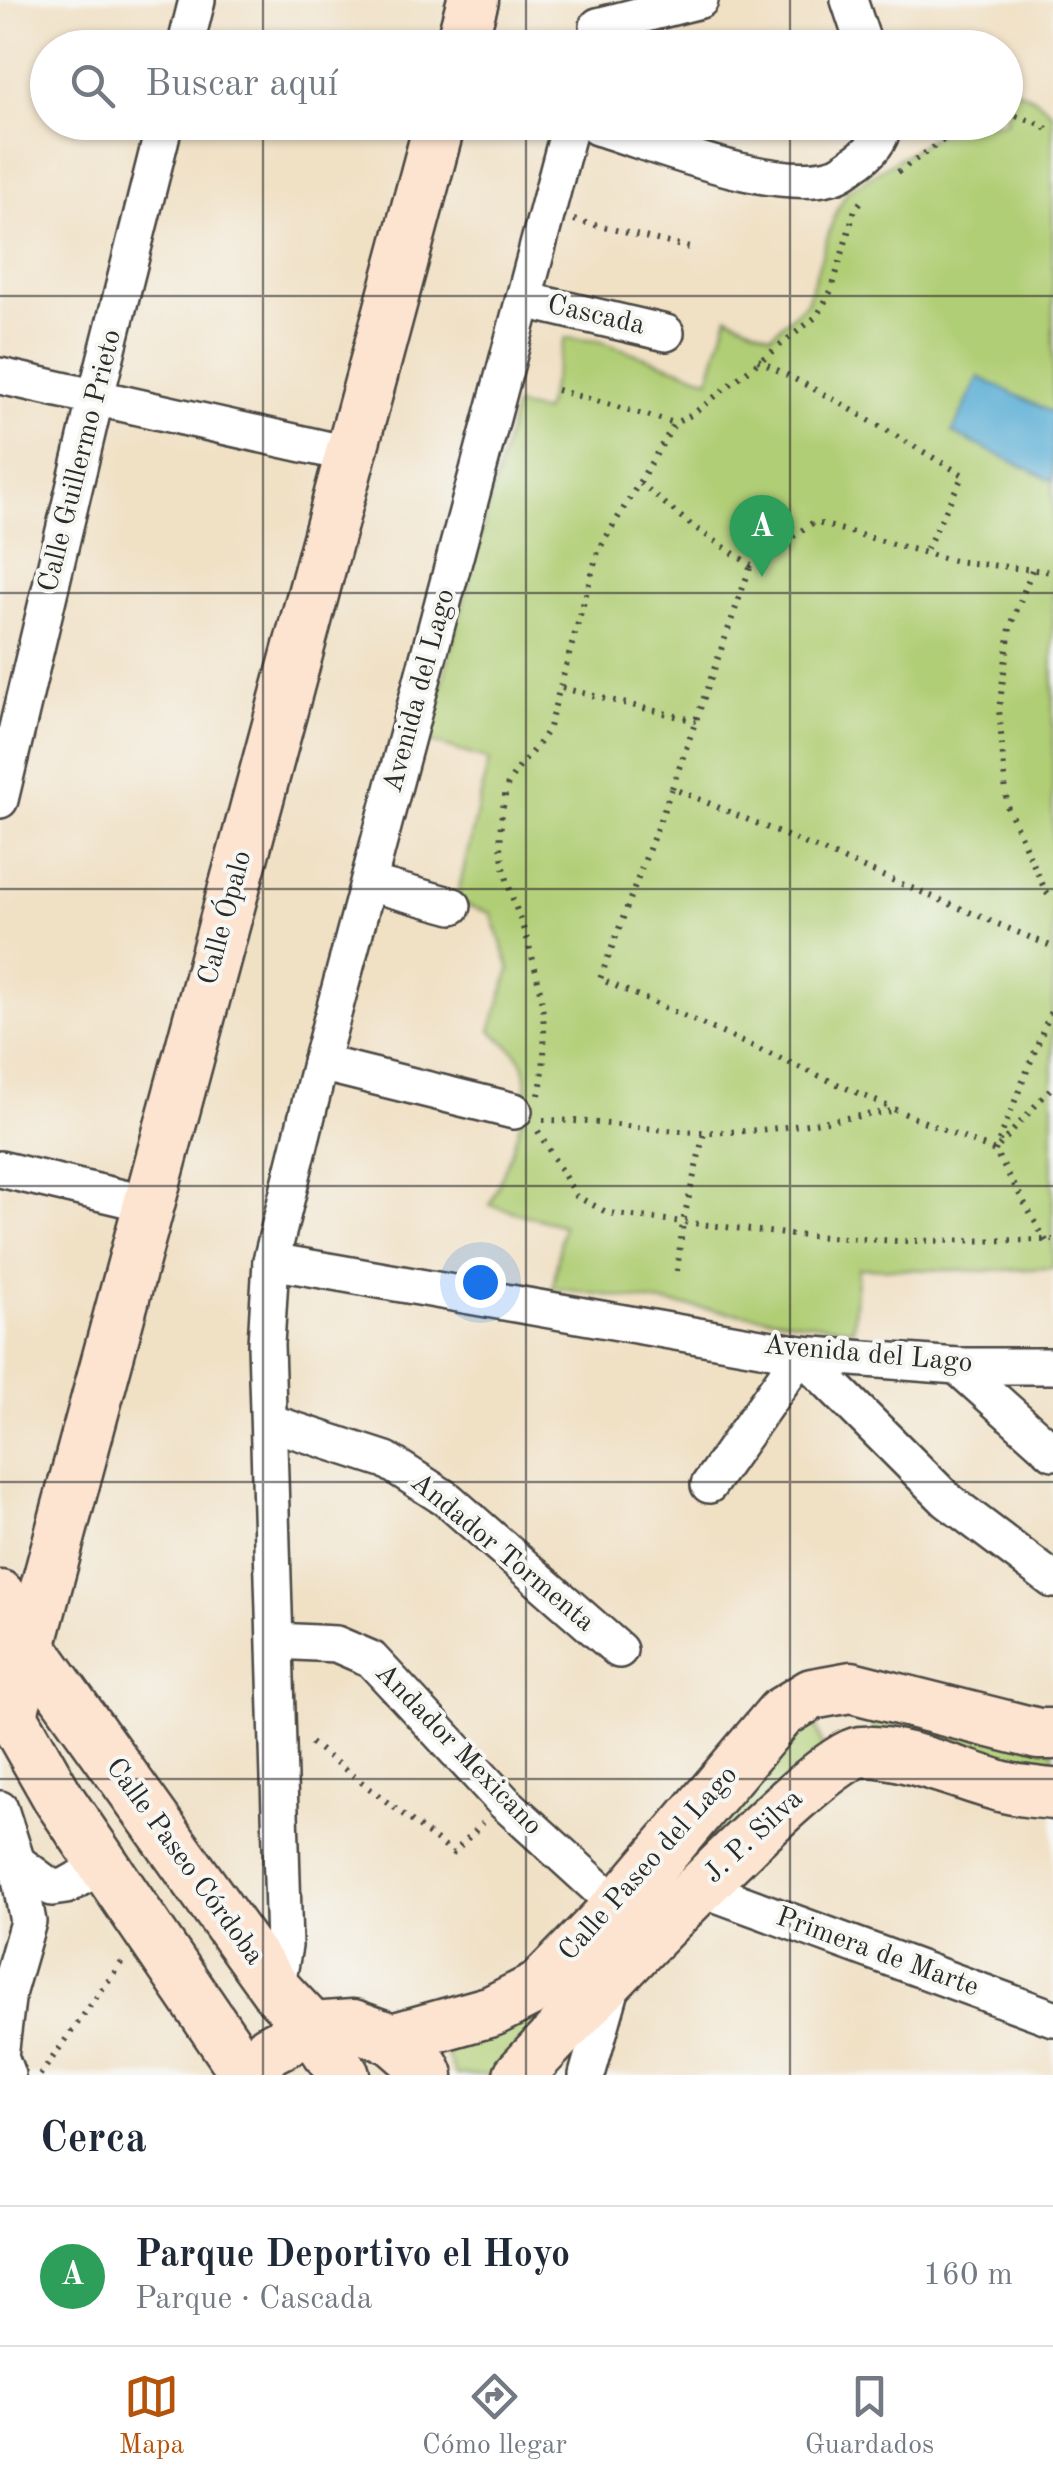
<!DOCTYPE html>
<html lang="es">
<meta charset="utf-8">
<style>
:root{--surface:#fff;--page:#f2f2f3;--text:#1f2937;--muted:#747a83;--line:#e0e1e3;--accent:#b45309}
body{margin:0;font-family:"Old Standard TT",serif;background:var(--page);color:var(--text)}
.you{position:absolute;left:480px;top:1282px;width:35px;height:35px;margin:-25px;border:8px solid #fff;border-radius:50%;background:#1a73e8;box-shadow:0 0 0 15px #1a73e833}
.badge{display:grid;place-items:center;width:65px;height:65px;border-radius:50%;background:var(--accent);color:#fff;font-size:32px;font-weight:700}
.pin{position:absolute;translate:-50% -82px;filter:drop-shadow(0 2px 5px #0008)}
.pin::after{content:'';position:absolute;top:52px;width:35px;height:30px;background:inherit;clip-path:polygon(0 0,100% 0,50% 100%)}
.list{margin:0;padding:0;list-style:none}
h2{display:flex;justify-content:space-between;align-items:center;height:130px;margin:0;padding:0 40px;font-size:42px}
h2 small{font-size:32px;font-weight:400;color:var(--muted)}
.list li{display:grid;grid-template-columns:65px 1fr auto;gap:30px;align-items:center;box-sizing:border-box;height:140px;padding:0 40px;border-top:2px solid var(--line)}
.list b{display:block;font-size:38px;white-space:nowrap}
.list p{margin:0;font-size:32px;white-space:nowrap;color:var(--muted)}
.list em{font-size:32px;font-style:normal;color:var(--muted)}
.icon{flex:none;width:55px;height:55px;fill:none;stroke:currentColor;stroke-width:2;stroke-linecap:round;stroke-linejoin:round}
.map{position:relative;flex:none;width:1053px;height:2075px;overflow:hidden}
.search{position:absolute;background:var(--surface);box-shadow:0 2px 8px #0004;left:30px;right:30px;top:30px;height:110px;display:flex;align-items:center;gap:25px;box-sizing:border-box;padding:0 35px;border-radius:55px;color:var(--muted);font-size:38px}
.sheet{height:270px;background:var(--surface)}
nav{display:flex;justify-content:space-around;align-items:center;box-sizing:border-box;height:140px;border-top:2px solid var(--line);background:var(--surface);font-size:28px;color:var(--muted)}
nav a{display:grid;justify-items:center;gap:5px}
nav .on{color:var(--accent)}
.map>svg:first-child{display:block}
</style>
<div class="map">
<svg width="1053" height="2075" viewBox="0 0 1053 2075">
<rect width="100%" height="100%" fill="#f6f6f2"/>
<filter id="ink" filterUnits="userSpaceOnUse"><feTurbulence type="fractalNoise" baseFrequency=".01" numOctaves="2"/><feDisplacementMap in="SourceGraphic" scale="20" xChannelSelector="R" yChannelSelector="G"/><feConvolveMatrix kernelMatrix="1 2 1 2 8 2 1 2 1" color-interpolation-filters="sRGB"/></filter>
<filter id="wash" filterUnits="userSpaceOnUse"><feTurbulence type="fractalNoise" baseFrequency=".0048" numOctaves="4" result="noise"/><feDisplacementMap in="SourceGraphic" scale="40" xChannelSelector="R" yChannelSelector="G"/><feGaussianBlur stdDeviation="2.25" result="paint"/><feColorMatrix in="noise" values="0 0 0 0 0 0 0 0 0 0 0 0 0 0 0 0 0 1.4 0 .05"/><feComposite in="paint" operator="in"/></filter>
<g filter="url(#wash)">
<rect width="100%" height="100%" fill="#f0e0c4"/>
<g fill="#b0ce75" stroke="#6e7c50" stroke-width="2.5">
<path d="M1013,88L1036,99L1053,113V1268L985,1271L858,1268L853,1329L553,1288L563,1226L490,1205C503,1173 541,1090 520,1058C513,1048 500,1039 491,1030L510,969L491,913L456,902L489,760L427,741L515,406L544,412L565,338L599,341L709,379L728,316L771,335L807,302L834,217L847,191L955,123L1006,122V91Z"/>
<path d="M872,1708L1053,1750V1775L875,1739Z"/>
<path d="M813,1717L825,1753L498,2075H456L443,2046L694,1839Z"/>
</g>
<path fill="#59add5" stroke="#426c80" stroke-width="2.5" d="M979,377L1053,413V481L952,433Z"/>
</g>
<g filter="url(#ink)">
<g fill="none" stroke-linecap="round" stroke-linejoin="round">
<g stroke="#494642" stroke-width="40">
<g id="street">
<path d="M849,0L865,48"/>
<path d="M598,26L700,0"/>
<path d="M185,48L197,0"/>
<path d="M597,127C657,145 773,193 832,176C842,174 851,165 859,160C871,151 883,138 883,122"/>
<path d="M525,300L666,333"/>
<path d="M0,376L352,455"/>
<path d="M0,800L96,396L165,122"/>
<path d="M369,883L453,906"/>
<path d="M320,1063L514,1111"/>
<path d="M0,1169L148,1204"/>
<path d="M271,1261L801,1354L957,1366H1053"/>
<path d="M957,1366L1053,1452"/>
<path d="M269,1422L386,1460L448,1500L619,1650"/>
<path d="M709,1485L801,1354L947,1500L1053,1580"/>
<path d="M276,1641L336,1644L371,1659L504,1802L618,1906"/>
<path d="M0,1809L17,1862L28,1922L8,1991L0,2056L7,2075"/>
<path d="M17,1862L52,1888L66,1886L103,1865"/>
<path d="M700,1888L1053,2018"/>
<path d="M276,1990L284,1946L266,1344L271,1261L320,1063L571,122"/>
<path d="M587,2075L614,1980"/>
</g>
</g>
<g stroke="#494642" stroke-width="55">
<g id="secondary">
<path d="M460,48L473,0"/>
<path d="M0,1596L29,1645L276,1990L312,2028L344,2075"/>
<path d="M0,1695L59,1799L247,2075"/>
<path d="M12,1714L440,122"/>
<path d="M392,2039L425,2068L428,2075"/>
<path d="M248,2075L269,2050L312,2028L353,2025L392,2039L492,2011L539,1987L618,1906L781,1713L812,1694L851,1687L1038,1734H1053"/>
<path d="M519,2075C566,2026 815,1757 860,1752C896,1748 964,1776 1000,1786C1017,1791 1036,1792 1053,1794"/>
</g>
</g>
<g stroke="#494642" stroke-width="6" stroke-dasharray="2.5 8" stroke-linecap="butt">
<path d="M1006,113L1041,124L1053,134"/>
<path d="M898,172L969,122"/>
<path d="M574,220L694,249"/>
<path d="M758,360L835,400L963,475L924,554"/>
<path d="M557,390L675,423"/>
<path d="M640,483L691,525L751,565L814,522L954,561L1053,572"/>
<path d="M1032,570L1010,628L999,709L1007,806L1046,892L1053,900"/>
<path d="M562,688L696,721"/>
<path d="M672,788L751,565"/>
<path d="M539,1095C548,1054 545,1004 534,964C520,907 492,868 503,807C505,800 505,790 508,784C519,764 538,748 549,727L598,551L675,423L693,414L817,316L832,289L855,209L864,198"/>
<path d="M543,1120C597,1120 650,1131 703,1132C766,1134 832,1119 894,1111"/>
<path d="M538,1131L576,1196L608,1213L793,1235L898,1241L1053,1240"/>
<path d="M999,1146L1053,1086"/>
<path d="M995,1151L1053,1006"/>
<path d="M1046,1241L995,1151L896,1110L600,979L672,788L1053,947"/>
<path d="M677,1271L683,1222L704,1133"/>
<path d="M311,1743L453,1853L483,1823"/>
<path d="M40,2075L122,1962"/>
</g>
<use href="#street" stroke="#fff" stroke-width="35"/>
<use href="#secondary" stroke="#fde4d0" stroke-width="50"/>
</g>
</g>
<path fill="none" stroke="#2b2b2b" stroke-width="2.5" stroke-opacity="0.55" d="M263,0V48M526,0V48M790,0V48M263,122V2075M526,122V2075M790,122V2075M0,296H1053M0,593H1053M0,889H1053M0,1186H1053M0,1482H1053M0,1779H1053"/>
<g text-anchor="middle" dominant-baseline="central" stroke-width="8" stroke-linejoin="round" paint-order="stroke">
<g font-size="28" fill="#2b2b2b" stroke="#f6f6f2">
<text transform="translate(596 316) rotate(13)">Cascada</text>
<text transform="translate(81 461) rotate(-76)">Calle Guillermo Prieto</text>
<text transform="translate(420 691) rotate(-75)">Avenida del Lago</text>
<text transform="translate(226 918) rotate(-75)">Calle Ópalo</text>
<text transform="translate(868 1355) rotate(5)">Avenida del Lago</text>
<text transform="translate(502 1553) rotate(40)">Andador Tormenta</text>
<text transform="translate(458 1750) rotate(46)">Andador Mexicano</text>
<text transform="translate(754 1837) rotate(-43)">J. P. Silva</text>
<text transform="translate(184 1862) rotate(54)">Calle Paseo Córdoba</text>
<text transform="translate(649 1864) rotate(-48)">Calle Paseo del Lago</text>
<text transform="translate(877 1953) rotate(20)">Primera de Marte</text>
</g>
</g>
</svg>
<div class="you"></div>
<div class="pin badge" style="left:762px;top:577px;background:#2e9e5b">A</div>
<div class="search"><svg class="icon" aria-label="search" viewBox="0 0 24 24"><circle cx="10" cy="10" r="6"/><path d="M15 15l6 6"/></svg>Buscar aquí</div>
</div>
<section class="sheet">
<h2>Cerca<small></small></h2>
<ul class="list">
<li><span class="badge" style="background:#2e9e5b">A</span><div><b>Parque Deportivo el Hoyo</b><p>Parque · Cascada</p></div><em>160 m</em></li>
</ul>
</section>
<nav>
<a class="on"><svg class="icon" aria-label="map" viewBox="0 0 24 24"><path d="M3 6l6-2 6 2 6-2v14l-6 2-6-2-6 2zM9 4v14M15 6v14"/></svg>Mapa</a>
<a><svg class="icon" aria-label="directions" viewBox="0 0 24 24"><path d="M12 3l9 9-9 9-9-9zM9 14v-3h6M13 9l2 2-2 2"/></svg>Cómo llegar</a>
<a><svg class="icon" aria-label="saved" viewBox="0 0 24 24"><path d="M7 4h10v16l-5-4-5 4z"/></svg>Guardados</a>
</nav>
